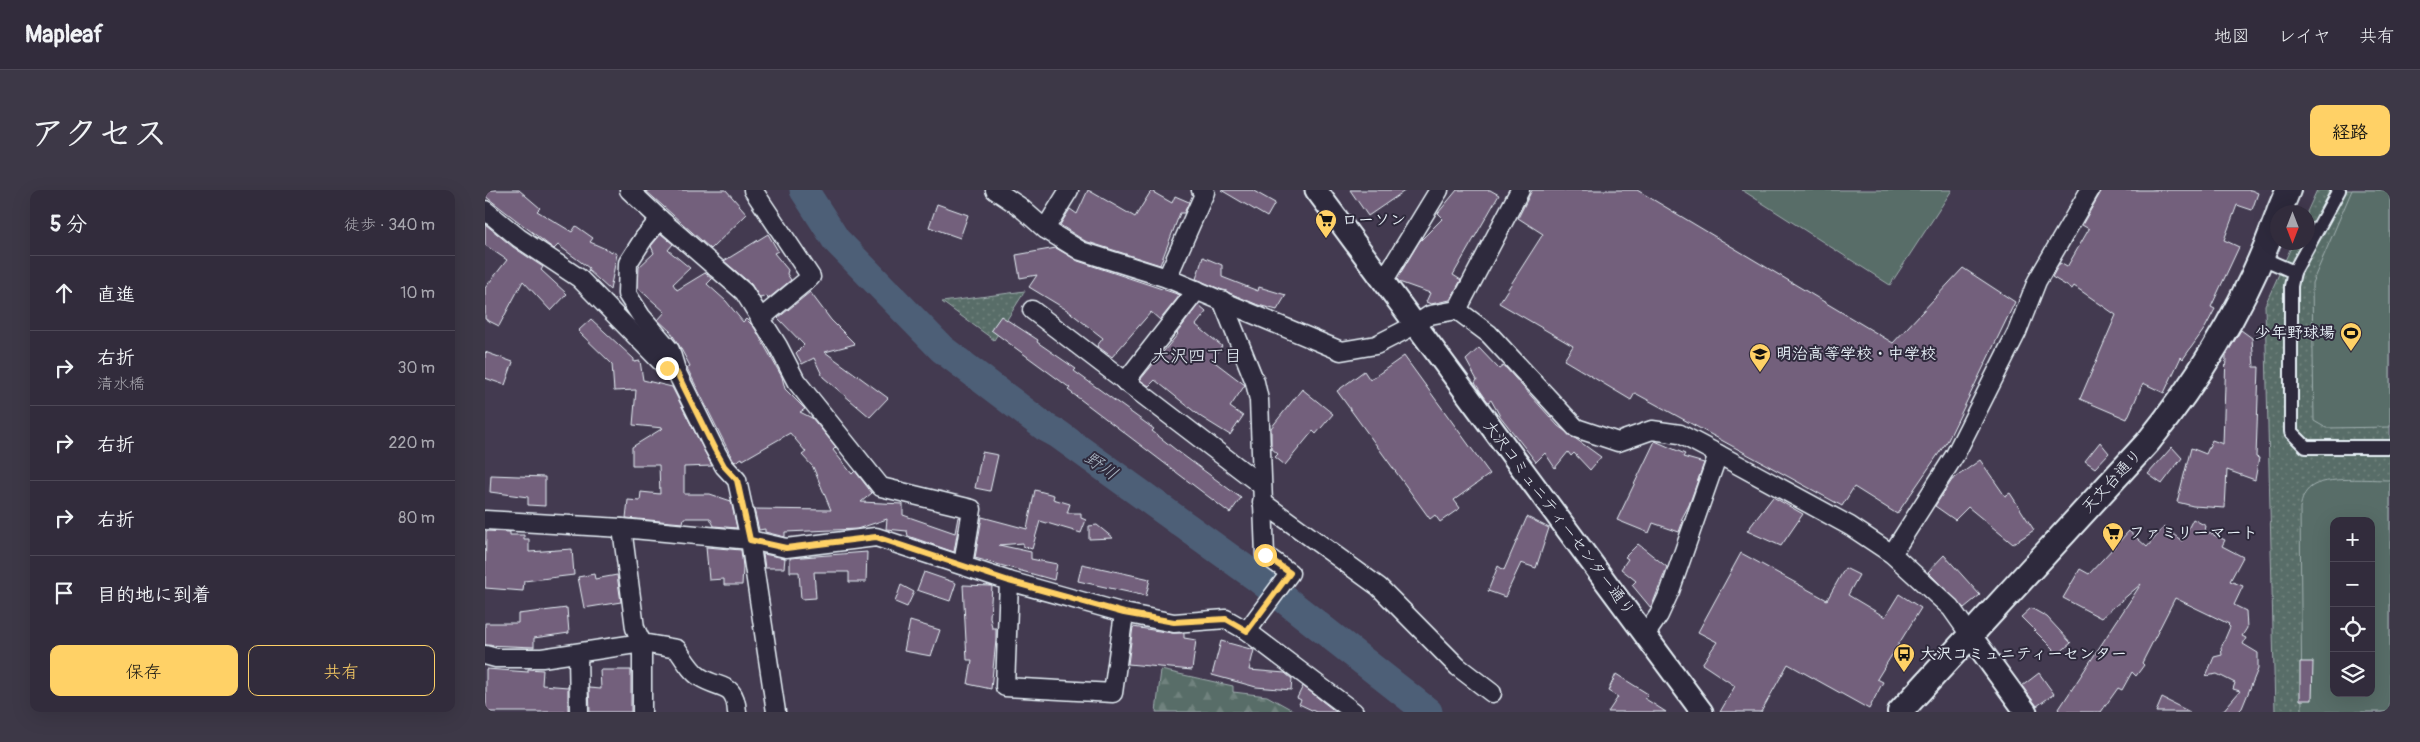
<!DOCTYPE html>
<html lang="ja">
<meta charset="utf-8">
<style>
:root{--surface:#322c3c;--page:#3d3847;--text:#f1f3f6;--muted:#a8a7af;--line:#4d4856;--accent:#ffd166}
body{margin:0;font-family:Pangolin,"Klee One",sans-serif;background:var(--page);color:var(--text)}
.controls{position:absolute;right:15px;bottom:15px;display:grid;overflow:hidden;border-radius:10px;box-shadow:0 5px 20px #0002}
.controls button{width:45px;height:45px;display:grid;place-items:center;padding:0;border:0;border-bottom:1px solid var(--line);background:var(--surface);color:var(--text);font:25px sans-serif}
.compass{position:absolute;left:1785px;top:15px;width:45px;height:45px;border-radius:50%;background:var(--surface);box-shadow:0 5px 20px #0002;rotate:180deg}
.stop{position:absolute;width:15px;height:15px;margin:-11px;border:4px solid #ffd166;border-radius:50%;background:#fff}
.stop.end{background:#ffd166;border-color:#fff;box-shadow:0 1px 5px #0008}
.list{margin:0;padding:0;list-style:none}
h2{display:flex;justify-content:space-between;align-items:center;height:65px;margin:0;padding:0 20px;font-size:21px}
h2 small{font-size:16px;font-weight:400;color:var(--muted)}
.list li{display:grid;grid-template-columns:32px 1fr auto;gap:15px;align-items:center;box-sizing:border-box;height:75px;padding:0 20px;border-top:1px solid var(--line)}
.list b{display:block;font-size:19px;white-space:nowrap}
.list p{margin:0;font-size:16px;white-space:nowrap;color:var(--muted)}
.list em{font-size:16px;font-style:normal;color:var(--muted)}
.actions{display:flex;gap:10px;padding:15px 20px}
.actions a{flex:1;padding:11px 0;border:1px solid var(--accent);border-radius:10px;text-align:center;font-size:18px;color:var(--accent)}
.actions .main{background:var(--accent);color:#111}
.icon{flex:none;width:28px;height:28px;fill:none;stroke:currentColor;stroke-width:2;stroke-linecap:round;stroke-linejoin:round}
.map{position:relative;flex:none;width:1905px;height:522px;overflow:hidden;border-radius:10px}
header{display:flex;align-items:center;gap:30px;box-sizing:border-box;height:70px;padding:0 25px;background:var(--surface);border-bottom:1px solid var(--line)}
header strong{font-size:24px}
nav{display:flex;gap:28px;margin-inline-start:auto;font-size:18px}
.intro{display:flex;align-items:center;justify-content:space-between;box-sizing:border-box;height:120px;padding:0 30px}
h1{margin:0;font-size:35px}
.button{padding:12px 22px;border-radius:10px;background:var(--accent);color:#111;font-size:18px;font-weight:700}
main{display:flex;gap:30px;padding:0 30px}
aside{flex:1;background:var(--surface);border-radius:10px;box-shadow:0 5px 20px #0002}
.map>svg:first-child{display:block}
</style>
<header>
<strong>Mapleaf</strong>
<nav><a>地図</a><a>レイヤ</a><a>共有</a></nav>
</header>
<div class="intro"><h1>アクセス</h1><a class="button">経路</a></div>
<main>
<aside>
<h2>5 分<small>徒歩 · 340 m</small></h2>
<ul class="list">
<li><svg class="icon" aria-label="ahead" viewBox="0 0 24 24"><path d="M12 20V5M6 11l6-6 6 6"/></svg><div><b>直進</b></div><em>10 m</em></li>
<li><svg class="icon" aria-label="right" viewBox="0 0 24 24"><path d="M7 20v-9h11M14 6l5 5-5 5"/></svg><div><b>右折</b><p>清水橋</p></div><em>30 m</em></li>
<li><svg class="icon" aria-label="right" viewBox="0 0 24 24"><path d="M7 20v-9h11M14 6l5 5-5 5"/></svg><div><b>右折</b></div><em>220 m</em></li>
<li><svg class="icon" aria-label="right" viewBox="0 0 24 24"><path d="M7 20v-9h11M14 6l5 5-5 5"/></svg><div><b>右折</b></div><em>80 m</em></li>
<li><svg class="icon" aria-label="arrive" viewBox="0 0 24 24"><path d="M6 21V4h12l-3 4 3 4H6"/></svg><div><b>目的地に到着</b></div></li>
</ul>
<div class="actions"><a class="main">保存</a><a>共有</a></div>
</aside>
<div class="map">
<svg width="1905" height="522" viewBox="0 0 1905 522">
<defs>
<pattern id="grass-dots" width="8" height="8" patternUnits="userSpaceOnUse" patternTransform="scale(1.25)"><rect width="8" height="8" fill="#586d67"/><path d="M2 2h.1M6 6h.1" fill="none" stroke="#70827e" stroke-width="1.8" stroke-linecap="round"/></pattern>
<pattern id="forest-firs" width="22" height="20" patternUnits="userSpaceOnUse" patternTransform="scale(1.25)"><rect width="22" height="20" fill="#586d67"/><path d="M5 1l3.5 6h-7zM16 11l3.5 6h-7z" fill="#70827e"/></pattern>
</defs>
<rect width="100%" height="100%" fill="#433a50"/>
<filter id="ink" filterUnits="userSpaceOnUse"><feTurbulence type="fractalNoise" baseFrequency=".02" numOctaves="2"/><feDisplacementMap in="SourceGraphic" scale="10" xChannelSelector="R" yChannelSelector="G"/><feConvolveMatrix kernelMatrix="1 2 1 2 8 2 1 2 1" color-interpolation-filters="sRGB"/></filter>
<g filter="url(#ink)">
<g fill="url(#grass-dots)" stroke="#a0afb0" fill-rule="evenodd">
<path d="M1832,0H1905V522H1790L1780,115L1808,53L1822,52V22ZM1849,331H1886V503H1849Z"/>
<path d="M540,101L509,150L457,112Z"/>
</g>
<path fill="url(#forest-firs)" stroke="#a0afb0" d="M676,480L748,496V502L782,506L811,522H671Z"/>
<g fill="#586d67" stroke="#a0afb0" fill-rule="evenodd">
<path d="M1257,0H1467L1405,95Z"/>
<path d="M1867,0H1905V237L1841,238L1829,231L1827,93Z"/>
<path d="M1905,290V522H1817L1815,318C1817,309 1819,302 1826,297C1840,286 1886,290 1905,290ZM1849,331H1886V503H1849Z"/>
</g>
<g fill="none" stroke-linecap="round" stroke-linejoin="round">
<path stroke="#4d5f77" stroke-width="29" d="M319,0L351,50L457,159L560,237L573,244L774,389L943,522"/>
</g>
<g fill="#73617b" stroke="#e8f1f8">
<path d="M0,0H34L55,18L52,21L87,42L91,36L108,48L105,52L132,64L125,100L103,80L104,78L73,55L69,59L0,6Z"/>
<path d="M160,0H241L262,24L226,59Z"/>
<path d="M603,0L650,27L666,1L687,13L690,6L704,12L699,23H695L675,75L600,51L575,35L585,19L592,24Z"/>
<path d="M736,0H767L790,13L782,27Z"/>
<path d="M865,0H921L883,26Z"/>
<path d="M972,0H1005L1014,5L968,85L976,90L965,110L946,114L941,112L945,103L914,92L912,89L934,52L958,28L953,23Z"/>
<path d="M1047,0H1152L1408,153L1478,78L1530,112L1463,250L1412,324L1369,297L1357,316L1150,203L1146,210L1079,170L1088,156L1014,113L1058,44L1033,28Z"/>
<path d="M1617,0H1766L1773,3L1767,20L1752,15L1739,50L1754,57L1726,117L1730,119L1720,138L1698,169L1696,167L1679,203L1658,193L1642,229L1595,209L1631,125L1589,96L1587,99L1567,87L1575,73L1582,77L1604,39L1597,35Z"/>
<path d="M452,14L483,25L475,48L444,37Z"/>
<path d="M0,34L28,57L58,77L56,80L82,104L66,121L38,91L14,136L0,129V98L22,70L0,55Z"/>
<path d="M176,44L188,54L183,60L205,78L188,94L192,100L220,83L227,89L222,94L241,111L258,132L261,129L269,137L297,187L300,199L320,219L315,222L327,228L351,257L348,260L367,284L370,281L387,303L376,312L418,314V325L470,343L473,327H475L469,362L423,346L422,341L401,339L402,329L372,339L300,342V347L280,342V339L274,340L269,319L346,320L328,277L317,265L321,262L305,243L258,270L257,268L250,272L248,270L202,178L205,176L195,157L185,141L173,130L180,122L153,98L154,77L169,63L166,56Z"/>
<path d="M283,44L293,61L289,63L303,80L302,84L306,90L283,109L282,106L275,108L266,94L239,71Z"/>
<path d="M571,58L593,71L695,105L675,130L666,122L627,167L612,156L618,148L582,120L544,97L552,85L535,88L531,65Z"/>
<path d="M718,67L737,75V87L773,101L774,97L801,105L792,120L773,115L711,89Z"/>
<path d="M325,102L346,130L370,154L340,162L403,208L385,227L338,187L329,168L317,174L311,163L319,155L293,128Z"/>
<path d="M713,115L721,122L711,135L737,156L727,170L760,195L745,217L758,226L745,245L716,227L670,190L664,196L655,190L693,144L692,143Z"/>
<path d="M516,126L553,150L552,152L591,179L589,181L669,239L667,241L691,260L756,308L745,323L583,200L585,198L506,140Z"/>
<path d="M106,129L149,169V172L155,171L158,190L187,197L227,276L199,277V304H225L246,311L252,338L229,336L225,328H199L198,333L141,328L143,310L155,311L156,302L175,304L174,275H147V257L178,238L148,235L151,200L129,201L127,174L93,141Z"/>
<path d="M1756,140L1767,148L1769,177H1774L1771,267L1774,268L1770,290L1742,280L1740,318L1708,316L1692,312L1706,258L1721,264L1727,250L1738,254L1741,165Z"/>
<path d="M994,158L1014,179L1018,176L1021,178L1073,236L1116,267L1105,280L1089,263L1086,266L1083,262L1070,278L1060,263L1051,272L1015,226L1006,210L1003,212L990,193L992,190L981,170Z"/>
<path d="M0,162L28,172L20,195L0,188Z"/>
<path d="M919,166L1005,284L969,310L975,318L955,332L950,325L945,329L852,201L879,181L885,190Z"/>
<path d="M817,199L848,224L831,244L828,241L800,275L790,267L793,264L786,258V238Z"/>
<path d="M1170,251L1200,264L1198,267L1219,273L1204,315L1196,330L1198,331L1194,342L1168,333L1164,343L1132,330Z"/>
<path d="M1615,252L1624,263L1610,278L1600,271Z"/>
<path d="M1687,257L1697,268L1677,294L1663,284Z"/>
<path d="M497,262L513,265L505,301L490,298Z"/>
<path d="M1495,270L1520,306L1525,303L1549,340L1528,354L1483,317L1470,330L1450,316L1467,290Z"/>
<path d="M6,285L60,287V316L43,315V307L5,302Z"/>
<path d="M550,300L569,305L568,309L585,314L582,323H596V328L601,330L596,343L555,331L547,359L538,356V353L514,355L546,362V369L572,374L569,390L490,368L497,327L542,339Z"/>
<path d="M1288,307L1318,324L1296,356L1262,341Z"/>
<path d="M1042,327L1064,338L1051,378L1036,373L1020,407L1003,401L1013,376L1019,380Z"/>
<path d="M1708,329L1721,336L1720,341L1740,350L1737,356L1758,367L1745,391L1758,396L1749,415L1761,421L1762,438L1757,446L1761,448L1758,454L1773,463V479L1757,518L1753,522H1737L1755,501L1748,499L1750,493L1732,484L1721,486L1729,467L1737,465L1736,458L1745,437L1743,435L1744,434L1690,408L1657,473L1659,475L1651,486L1647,482L1637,500L1633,498L1616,522H1572L1656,394L1616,428L1578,408L1595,379L1604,384L1644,341L1662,357L1679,337L1697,351Z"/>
<path d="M612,335L628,348L604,349V336Z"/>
<path d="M1,341L25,342V345H39V349H44V362L87,359L89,385L39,391L38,401L0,398Z"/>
<path d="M1153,354L1182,377L1166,418L1147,395L1151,391L1136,379L1143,369L1140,367Z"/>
<path d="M221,357L256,360L258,377L257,395H239V389L224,390Z"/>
<path d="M382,362L381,392H364V382H329L331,408L316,409L314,382H305V368Z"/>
<path d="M1256,363L1342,410L1360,378L1374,385L1363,405L1400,427L1414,404L1436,418L1392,489L1398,492L1384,519L1303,474L1276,522H1235L1250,496L1217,474L1232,452L1213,442Z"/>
<path d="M278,364L300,368L299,378H280Z"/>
<path d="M1459,365L1495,405L1479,418L1443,382Z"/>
<path d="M597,374L665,389L661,406L593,391Z"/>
<path d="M439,382L471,393L465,411L432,400Z"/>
<path d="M109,384L110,389L132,385L136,412L99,418L93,387Z"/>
<path d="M416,395L429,402L422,417L410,412Z"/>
<path d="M478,395L507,396L505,427L507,438H511V450L506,499L483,494L487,470H482Z"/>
<path d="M82,418L84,443L49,448V457L0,455V433H33V424Z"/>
<path d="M1546,418L1562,427L1586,453L1573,464L1536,427Z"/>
<path d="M425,431L455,440L446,466L419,461Z"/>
<path d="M648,437L687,443H699V448L711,450L707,480L643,474Z"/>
<path d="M736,451L769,460L764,480L800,483L807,489L806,500L771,497L727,485Z"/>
<path d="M1815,472H1828L1827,510H1815Z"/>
<path d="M1,479L43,482V479L58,480L57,495L83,497V522H1Z"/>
<path d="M115,480H146V522H105L104,498L116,499Z"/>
<path d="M1554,483L1569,504L1552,516L1537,496Z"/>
<path d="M1131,484L1163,504L1159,508L1181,522H1123L1133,507L1123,501Z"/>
<path d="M818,496L851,522H831L814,514L816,510L812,508Z"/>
<path d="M1677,508L1705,522H1671Z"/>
</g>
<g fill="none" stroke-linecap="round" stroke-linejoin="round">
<g stroke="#e8f1f8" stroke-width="16">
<g id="pedestrian">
<path d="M1854,0L1809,82L1806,96V242L1821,257H1905"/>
<path d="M1777,68L1809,82"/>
</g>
</g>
<g stroke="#e8f1f8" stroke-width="21">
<g id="minor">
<path d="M144,0L175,29"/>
<path d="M268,0L326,87L275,129"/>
<path d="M510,0L534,16L560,39L596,61L682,88L856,161L891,155L930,135L945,125L972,120L1004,144L1091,238L1133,252L1167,240L1195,244L1233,264L1365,336L1407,364L1466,418L1485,445"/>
<path d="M0,20L34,48L94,88L182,178L192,183L229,258L239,276L252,290L265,350L291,522"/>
<path d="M560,39L584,0"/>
<path d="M682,88L720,2L716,0"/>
<path d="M899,90L954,0"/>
<path d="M547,120L776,295"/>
<path d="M972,120L1035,0"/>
<path d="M192,183L185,160L156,126L142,104L143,73L159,48L175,29L259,102L293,156L311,191L396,297L487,319L478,375"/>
<path d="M640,192L712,100"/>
<path d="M777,312L894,397L973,477L1007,503"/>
<path d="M0,330L137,338L265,350L301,358L391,347L524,391L639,423L689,433L741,429L762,441L805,383L780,365L774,210L770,192L737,110"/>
<path d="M137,338L150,438L157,453V522"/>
<path d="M1407,364L1470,265L1532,142L1552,91L1605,0"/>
<path d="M524,391L520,497L628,503L639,423"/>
<path d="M762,441L869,522"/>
<path d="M1161,444L1174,425L1185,401L1233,264"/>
<path d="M93,463L94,522"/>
<path d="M0,465L11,468H57L157,453L192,459C198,467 206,482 215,487C235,500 250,491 252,522"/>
</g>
</g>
<g stroke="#e8f1f8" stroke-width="25">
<g id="tertiary">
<path d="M831,0L1217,522"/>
<path d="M1485,445L1541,522"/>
</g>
</g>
<g stroke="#e8f1f8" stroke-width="28">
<g id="secondary">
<path d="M1794,22L1803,0"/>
<path d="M1415,522L1663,252C1718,184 1762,111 1792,28"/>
</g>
</g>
<use href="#pedestrian" stroke="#2f2a3d" stroke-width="12"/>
<use href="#minor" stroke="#2f2a3d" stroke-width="18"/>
<use href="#tertiary" stroke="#2f2a3d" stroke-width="21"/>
<use href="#secondary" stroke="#2f2a3d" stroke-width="24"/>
</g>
</g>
<g fill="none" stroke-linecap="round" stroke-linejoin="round" filter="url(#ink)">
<path stroke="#ffd166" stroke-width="6" d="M182,178L192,183L229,258L239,276L252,290L265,350L301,358L391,347L524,391L639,423L689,432L741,429L762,441L805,383L780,365"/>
</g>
<defs>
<g id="supermarket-pin" transform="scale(1.125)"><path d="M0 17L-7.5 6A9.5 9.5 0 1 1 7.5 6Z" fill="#ffd166" stroke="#2f2a3d"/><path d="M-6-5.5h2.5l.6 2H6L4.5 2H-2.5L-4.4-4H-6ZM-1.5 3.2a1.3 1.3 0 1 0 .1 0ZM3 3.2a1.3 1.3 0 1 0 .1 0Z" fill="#111"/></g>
<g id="stadium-pin" transform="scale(1.125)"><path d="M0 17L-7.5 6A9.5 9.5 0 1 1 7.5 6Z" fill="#ffd166" stroke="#2f2a3d"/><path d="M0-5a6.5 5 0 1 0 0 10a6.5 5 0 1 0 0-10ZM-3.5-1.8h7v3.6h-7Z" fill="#111"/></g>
<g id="school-pin" transform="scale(1.125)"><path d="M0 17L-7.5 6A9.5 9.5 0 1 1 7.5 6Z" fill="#ffd166" stroke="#2f2a3d"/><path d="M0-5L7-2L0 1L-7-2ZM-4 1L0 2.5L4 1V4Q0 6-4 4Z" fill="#111"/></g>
<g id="bus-pin" transform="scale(1.125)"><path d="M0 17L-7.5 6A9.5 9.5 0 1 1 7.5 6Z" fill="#ffd166" stroke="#2f2a3d"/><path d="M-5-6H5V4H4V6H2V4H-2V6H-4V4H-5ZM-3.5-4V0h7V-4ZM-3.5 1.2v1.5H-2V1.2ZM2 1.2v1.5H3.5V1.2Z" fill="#111"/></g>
</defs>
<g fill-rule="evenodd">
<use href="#supermarket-pin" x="841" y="30"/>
<use href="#stadium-pin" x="1866" y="143"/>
<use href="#school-pin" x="1275" y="164"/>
<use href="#supermarket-pin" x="1628" y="343"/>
<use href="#bus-pin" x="1419" y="464"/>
</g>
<g text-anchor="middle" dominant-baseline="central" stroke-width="4" stroke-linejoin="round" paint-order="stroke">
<g font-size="16" font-weight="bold" fill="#e8f1f8" stroke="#2f2a3d" text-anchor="start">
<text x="857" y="30">ローソン</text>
<text x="1850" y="143" text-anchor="end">少年野球場</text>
<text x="1291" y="164">明治高等学校・中学校</text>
<text x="1644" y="343">ファミリーマート</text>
<text x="1435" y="464">大沢コミュニティーセンター</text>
</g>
<g font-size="16" fill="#e8f1f8" stroke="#2f2a3d">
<text transform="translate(1627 291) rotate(-47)">天文台通り</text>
<text transform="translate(1074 328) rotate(53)">大沢コミュニティーセンター通り</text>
</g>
<g font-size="18" fill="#e8f1f8" stroke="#2f2a3d">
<text x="712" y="166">大沢四丁目</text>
</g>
<g font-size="18" font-style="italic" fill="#aab7c4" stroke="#2f2a3d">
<text transform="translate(616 276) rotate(35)">野川</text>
</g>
</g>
</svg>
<div class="controls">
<button>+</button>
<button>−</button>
<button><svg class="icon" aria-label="locate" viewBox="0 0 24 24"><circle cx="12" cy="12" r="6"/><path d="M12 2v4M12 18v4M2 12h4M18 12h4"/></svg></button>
<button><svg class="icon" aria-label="layers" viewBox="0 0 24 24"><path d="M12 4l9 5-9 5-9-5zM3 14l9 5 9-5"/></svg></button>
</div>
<svg class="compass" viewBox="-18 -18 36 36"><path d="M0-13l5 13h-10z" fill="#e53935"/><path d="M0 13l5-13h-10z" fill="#a8a7af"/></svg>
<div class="stop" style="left:780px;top:365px"></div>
<div class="stop end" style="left:182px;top:178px"></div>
</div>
</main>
